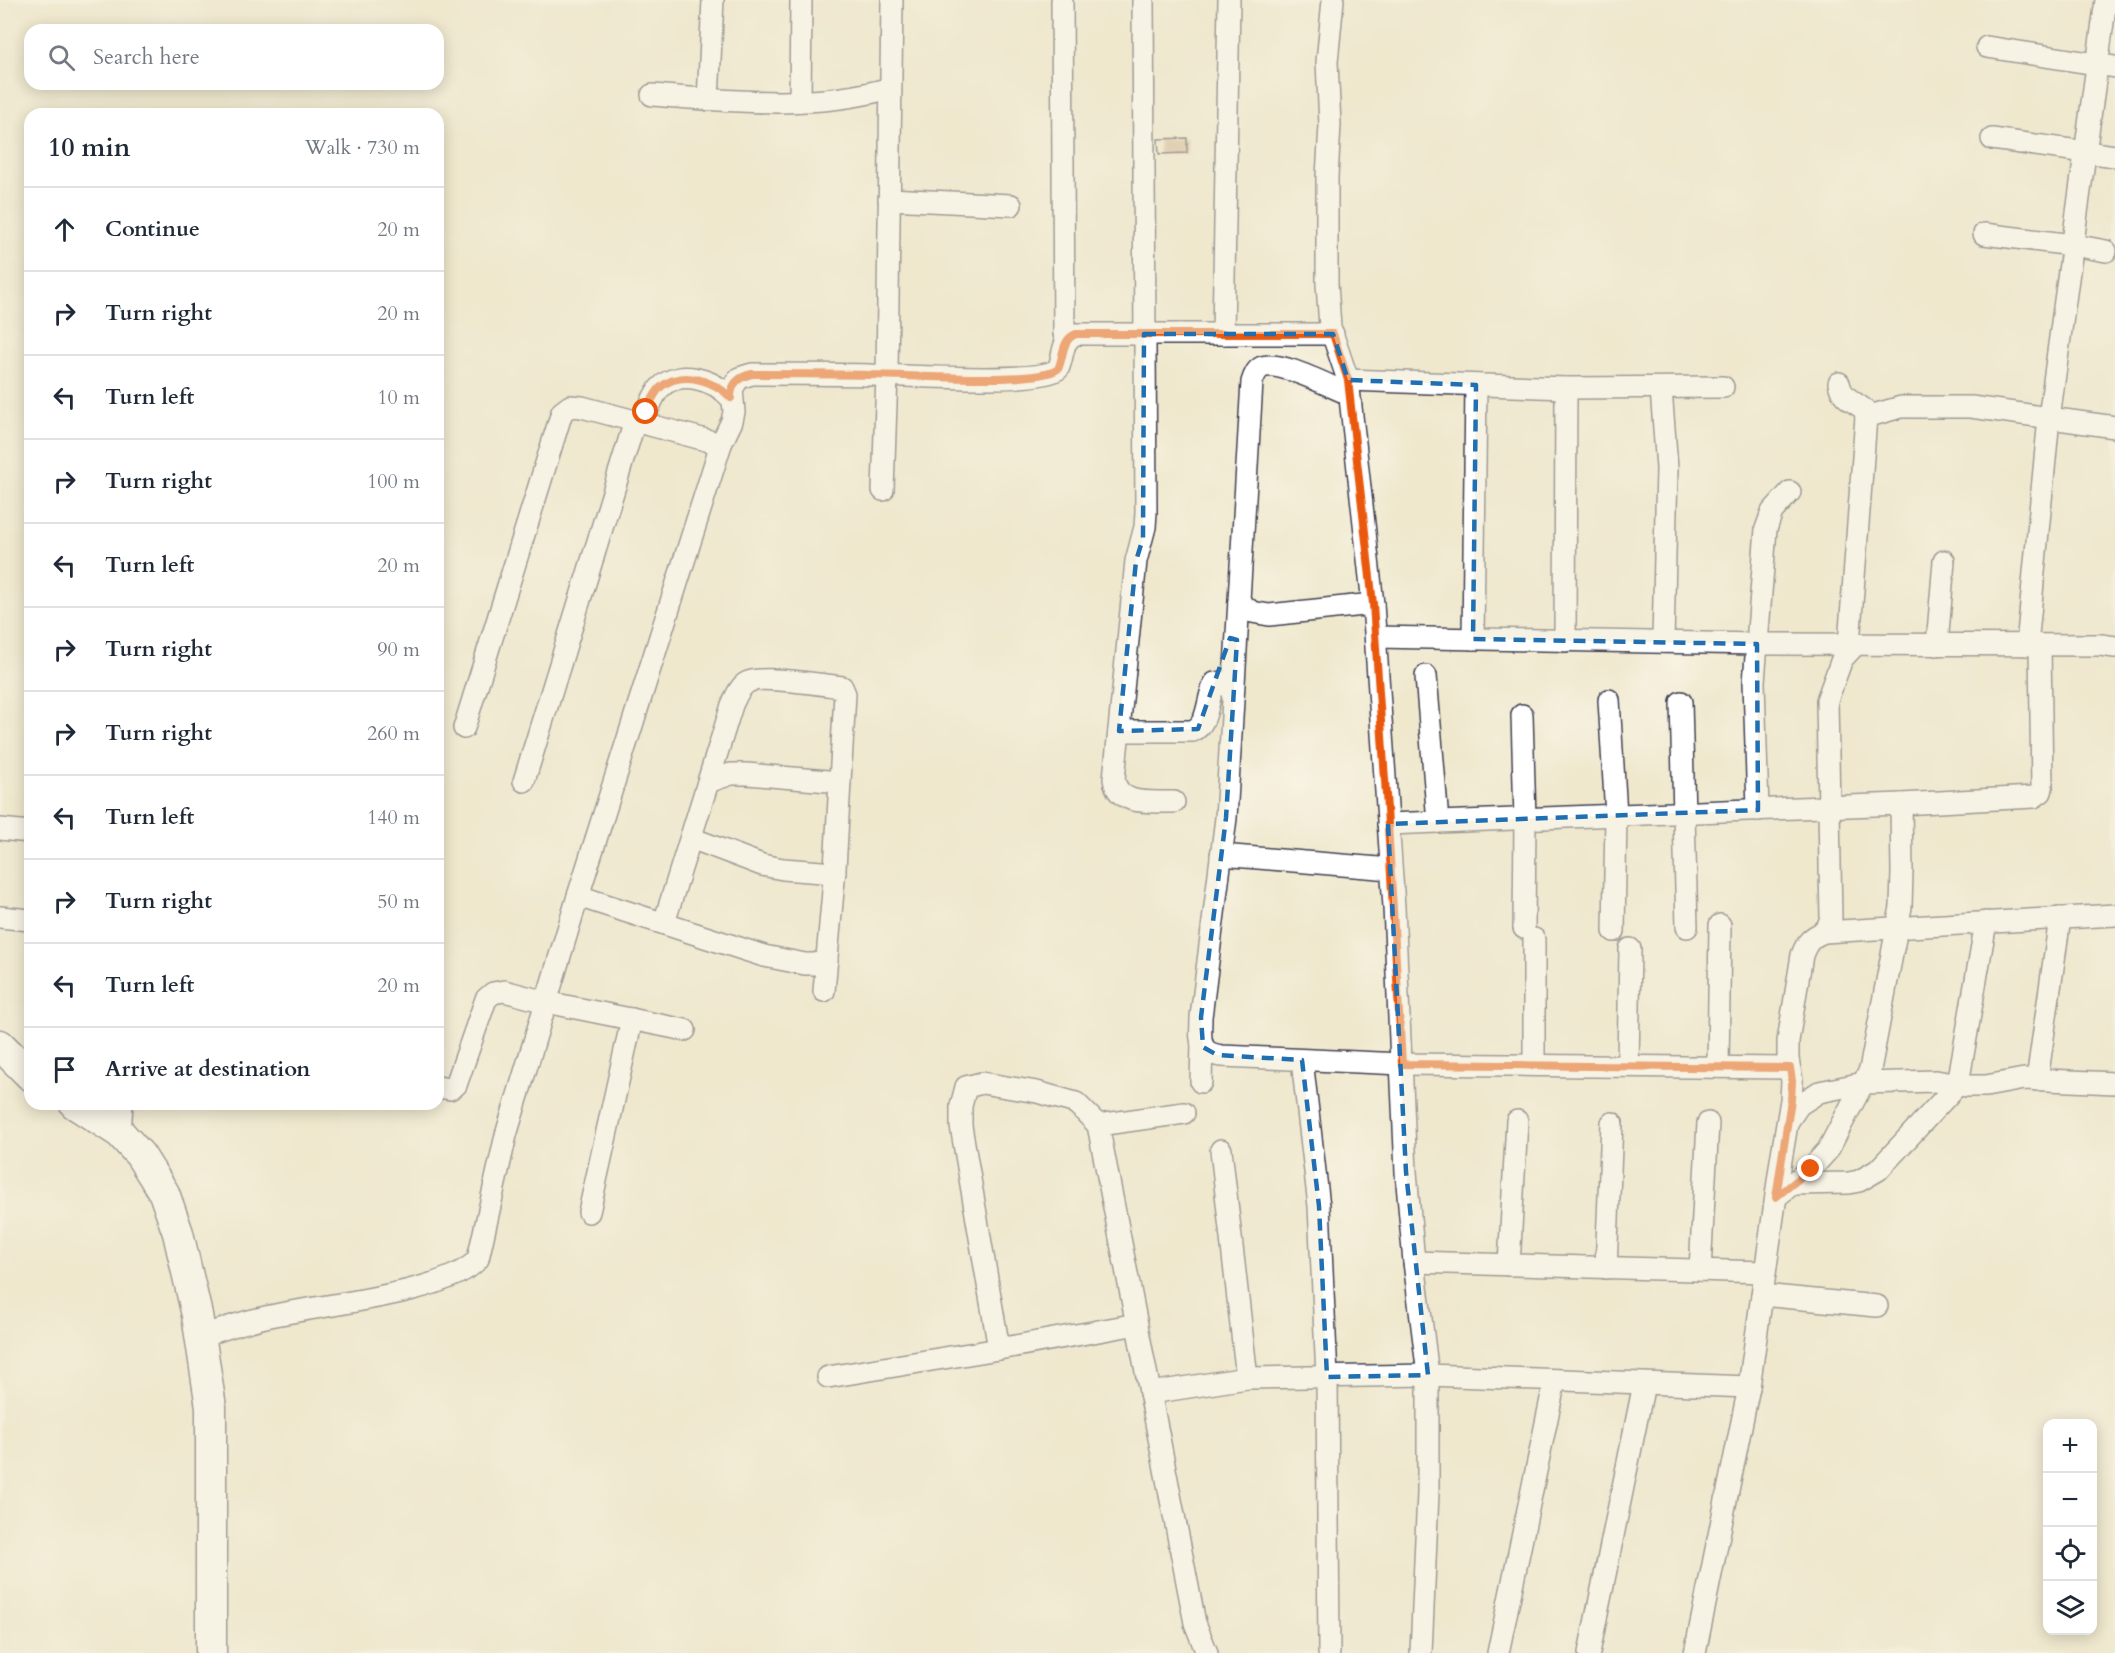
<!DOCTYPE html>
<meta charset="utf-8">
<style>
:root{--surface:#fff;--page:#f6f6f7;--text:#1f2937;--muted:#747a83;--line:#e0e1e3}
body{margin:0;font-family:Cardo,serif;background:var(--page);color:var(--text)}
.controls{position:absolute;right:18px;bottom:18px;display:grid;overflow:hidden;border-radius:12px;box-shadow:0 3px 15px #0003}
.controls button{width:54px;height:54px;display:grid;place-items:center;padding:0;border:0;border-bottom:2px solid var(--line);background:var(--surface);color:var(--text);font:30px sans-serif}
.stop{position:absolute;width:18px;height:18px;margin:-14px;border:4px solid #ea580c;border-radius:50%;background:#fff}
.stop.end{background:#ea580c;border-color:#fff;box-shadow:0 2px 6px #0008}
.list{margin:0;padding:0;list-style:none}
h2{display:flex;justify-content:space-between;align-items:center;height:78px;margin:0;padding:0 24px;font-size:26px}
h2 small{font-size:20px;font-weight:400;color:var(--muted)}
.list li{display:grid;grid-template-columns:39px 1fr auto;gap:18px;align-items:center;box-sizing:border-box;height:84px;padding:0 24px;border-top:2px solid var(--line)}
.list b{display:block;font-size:22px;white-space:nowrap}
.list em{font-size:20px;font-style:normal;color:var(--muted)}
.icon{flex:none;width:33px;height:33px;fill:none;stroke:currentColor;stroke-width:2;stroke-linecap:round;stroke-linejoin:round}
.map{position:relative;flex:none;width:2115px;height:1653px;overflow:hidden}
.search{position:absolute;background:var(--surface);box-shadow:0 3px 15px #0003;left:24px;top:24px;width:420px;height:66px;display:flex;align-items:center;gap:15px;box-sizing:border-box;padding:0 21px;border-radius:18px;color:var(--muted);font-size:22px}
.panel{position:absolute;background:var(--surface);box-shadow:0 3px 15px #0003;left:24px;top:108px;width:420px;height:1002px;border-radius:18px}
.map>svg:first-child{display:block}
</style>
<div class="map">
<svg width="2115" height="1653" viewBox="0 0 2115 1653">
<rect width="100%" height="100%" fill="#fbf7ec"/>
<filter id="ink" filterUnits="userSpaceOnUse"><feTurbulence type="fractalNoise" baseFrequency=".0167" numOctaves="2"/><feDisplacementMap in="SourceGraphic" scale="12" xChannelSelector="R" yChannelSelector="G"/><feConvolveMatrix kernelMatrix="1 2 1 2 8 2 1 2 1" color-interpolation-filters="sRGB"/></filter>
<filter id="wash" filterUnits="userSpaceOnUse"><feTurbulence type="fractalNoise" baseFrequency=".008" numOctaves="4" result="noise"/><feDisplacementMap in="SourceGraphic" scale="24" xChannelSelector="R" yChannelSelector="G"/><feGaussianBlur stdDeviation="1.35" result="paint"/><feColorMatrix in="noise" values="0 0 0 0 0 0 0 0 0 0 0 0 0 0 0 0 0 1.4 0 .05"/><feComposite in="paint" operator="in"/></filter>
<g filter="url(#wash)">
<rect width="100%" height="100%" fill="#efe8cd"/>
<g id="blocks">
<path fill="#c7a580" d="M1187,138V153L1159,154L1158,139Z"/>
</g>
</g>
<g filter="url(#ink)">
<use href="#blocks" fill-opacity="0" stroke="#414051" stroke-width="1.5"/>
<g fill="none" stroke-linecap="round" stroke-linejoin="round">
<g stroke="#414051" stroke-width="24">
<g id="street">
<path d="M1062,0L1064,334L1069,339"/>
<path d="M1143,0L1146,512L1145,527L1136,561L1114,779C1118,807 1152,801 1174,802"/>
<path d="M1333,0L1327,62L1330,125L1327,177V284L1330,327L1348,380L1373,604L1394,907L1406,1172L1414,1262L1428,1375V1493L1421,1653"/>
<path d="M1987,47L2115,67"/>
<path d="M652,95C730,101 813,110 890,88"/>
<path d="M708,100L713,0"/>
<path d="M800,101L801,0"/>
<path d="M1992,139L2115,156"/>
<path d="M889,199L1011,205"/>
<path d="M1984,234L2073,245L2106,251"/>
<path d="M1223,334L1229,0"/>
<path d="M1348,380L1566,388L1723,387"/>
<path d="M1839,383C1842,399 1854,401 1865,410L1866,417L1849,644"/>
<path d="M1661,389L1667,468L1663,642"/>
<path d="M1349,394C1330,387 1281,360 1262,367C1256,370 1254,376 1252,382L1226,818L1201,1017C1201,1038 1196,1053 1222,1056L1402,1064L1789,1068"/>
<path d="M1866,417L1901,407H1971L2115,427"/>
<path d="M883,490L887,375L892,0"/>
<path d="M1239,602L1252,612L1269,615L1373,604"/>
<path d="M1376,637L1757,644L2101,645L2115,647"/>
<path d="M1473,639L1476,385"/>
<path d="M1565,641L1566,388"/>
<path d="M1937,645L1944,561"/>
<path d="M2027,645L2049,418L2106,0"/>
<path d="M1426,676L1438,822"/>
<path d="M1609,700L1616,815L1614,931"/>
<path d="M1681,702L1687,927"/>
<path d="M1522,715L1525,819L1524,928"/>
<path d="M464,728L562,412L570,406L582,407L721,444"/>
<path d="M1119,731H1193C1210,722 1206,699 1215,683L1228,682L1233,696"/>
<path d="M524,781L635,421C650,416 650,398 660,388C679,368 715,380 731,398"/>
<path d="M708,782L731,774H747L840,782"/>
<path d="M1758,810L1754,682L1766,529L1772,512L1790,492"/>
<path d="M1388,824L1901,804L2034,797L2041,792L2042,788L2040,645"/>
<path d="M0,829L30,832"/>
<path d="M691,838L762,865L783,869L835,873"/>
<path d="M1221,855L1391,869"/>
<path d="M578,896L764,956L805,964H815L827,960"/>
<path d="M0,917L30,920"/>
<path d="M664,923L732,705C736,696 740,686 748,682C760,675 825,685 842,687L845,694L835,869L824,991"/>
<path d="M1824,932L1828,926L1831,918L1827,700L1842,659L1856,644"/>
<path d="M1302,1060L1319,1206L1327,1377L1329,1653"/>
<path d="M1534,1065V939"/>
<path d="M1628,1066L1630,949"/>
<path d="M1718,1067L1720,925"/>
<path d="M2037,1080L2060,918"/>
<path d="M1201,1082L1202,1043"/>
<path d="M438,1087L450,1089L456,1085L486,999L493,993L504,991L546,1002L685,1030"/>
<path d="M1788,1121L1799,1105L1819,1092L1864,1083L1936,1081L1966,1086H1986L2024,1079L2115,1083"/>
<path d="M1098,1125L1184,1113"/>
<path d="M120,1133L122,1104"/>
<path d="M1221,1150L1247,1378"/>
<path d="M1793,1184L1849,1183L1859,1181L1878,1170L1958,1084L1986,922"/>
<path d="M1776,1197L1811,1169L1828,1150L1870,1070L1901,907L1902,872L1901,804"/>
<path d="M589,1212L632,1019"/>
<path d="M1414,1262L1765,1272"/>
<path d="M1509,1265L1517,1121"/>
<path d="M1606,1268L1612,1123"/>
<path d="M1700,1270L1708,1123"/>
<path d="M1762,1295L1877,1306"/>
<path d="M200,1337C227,1327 253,1319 280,1314C324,1305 451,1292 478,1259L506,1135L578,896L721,444L732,421L734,412L732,389L739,378L752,374C792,374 831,374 871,375C904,375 1038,385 1058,369C1064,357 1061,340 1075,334H1333"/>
<path d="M999,1349L961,1126V1106L966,1087L982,1083L1037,1092L1076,1103L1098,1125L1195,1623L1207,1653"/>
<path d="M828,1377L999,1349L1137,1324"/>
<path d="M1150,1393L1247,1378L1428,1375L1749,1387"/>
<path d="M1498,1653L1555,1380"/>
<path d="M1589,1653L1644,1384"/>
<path d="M1695,1653L1749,1387L1781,1160L1791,1100L1792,1081L1788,1059V1041L1802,955C1807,942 1811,937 1824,932L2115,915"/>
</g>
</g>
<g stroke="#414051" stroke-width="33">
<g id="secondary">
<path d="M0,1045L30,1075"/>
<path d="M75,1104L120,1133L140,1155L164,1193L178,1233L197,1315L211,1407V1653"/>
</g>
</g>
<use href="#street" stroke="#fff" stroke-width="21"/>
<use href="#secondary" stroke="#fff" stroke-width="30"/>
</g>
</g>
<g fill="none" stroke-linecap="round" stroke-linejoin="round" filter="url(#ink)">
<path stroke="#ea580c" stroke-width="8" d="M646,412C650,404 654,393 661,387C682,369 715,381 731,398C731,384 738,377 752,374C792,374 831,374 871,375C904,375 1038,385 1058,369C1064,357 1061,340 1076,334H1333L1348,380L1373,604L1388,824L1402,1064L1790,1068L1792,1081L1791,1100L1776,1197L1811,1169"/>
</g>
<path d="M0 0H2115V1653H0ZM1144,334H1333L1348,380L1476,385L1473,639L1757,644L1758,810L1388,824L1406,1172L1428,1375L1327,1377L1319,1206L1302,1060L1217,1055L1203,1047L1201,1017L1226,818L1237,640L1230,638L1198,729L1119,731L1136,561L1143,538Z" fill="#efe8cd" fill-opacity=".55" fill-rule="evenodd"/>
<path fill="none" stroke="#1f6fb2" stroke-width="4.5" stroke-dasharray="12 8" stroke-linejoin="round" d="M1144,334H1333L1348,380L1476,385L1473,639L1757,644L1758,810L1388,824L1406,1172L1428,1375L1327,1377L1319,1206L1302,1060L1217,1055L1203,1047L1201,1017L1226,818L1237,640L1230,638L1198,729L1119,731L1136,561L1143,538Z"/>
</svg>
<div class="controls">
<button>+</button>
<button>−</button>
<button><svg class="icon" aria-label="locate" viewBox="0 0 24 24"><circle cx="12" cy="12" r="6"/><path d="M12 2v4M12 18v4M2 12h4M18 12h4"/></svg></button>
<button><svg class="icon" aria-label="layers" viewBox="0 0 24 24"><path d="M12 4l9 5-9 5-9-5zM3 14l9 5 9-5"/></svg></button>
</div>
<div class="stop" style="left:646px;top:412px"></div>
<div class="stop end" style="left:1811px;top:1169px"></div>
<div class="search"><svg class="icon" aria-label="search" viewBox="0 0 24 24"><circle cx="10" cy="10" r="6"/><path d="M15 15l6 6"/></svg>Search here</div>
<section class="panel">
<h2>10 min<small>Walk · 730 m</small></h2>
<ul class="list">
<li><svg class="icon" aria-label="ahead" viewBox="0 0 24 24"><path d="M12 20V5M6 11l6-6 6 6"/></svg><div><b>Continue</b></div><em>20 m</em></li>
<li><svg class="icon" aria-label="right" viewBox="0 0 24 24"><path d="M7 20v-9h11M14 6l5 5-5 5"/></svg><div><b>Turn right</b></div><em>20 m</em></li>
<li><svg class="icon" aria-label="left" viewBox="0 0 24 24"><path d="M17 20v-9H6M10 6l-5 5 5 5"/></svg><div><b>Turn left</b></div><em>10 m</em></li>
<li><svg class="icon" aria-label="right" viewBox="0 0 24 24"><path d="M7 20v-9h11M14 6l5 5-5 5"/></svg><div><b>Turn right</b></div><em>100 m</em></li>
<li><svg class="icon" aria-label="left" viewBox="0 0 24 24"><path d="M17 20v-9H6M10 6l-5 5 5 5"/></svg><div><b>Turn left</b></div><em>20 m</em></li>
<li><svg class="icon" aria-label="right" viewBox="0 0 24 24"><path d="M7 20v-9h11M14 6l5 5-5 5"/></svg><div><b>Turn right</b></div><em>90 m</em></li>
<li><svg class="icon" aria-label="right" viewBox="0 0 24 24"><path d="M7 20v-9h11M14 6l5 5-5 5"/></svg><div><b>Turn right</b></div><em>260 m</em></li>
<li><svg class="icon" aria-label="left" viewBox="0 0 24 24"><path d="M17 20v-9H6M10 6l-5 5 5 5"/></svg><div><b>Turn left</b></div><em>140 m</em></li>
<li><svg class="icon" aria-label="right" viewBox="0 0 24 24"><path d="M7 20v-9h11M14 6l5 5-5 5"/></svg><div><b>Turn right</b></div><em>50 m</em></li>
<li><svg class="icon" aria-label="left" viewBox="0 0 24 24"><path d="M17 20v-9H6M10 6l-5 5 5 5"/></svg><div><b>Turn left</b></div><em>20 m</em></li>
<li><svg class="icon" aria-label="arrive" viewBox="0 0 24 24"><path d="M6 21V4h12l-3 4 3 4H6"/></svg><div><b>Arrive at destination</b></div></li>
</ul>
</section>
</div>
